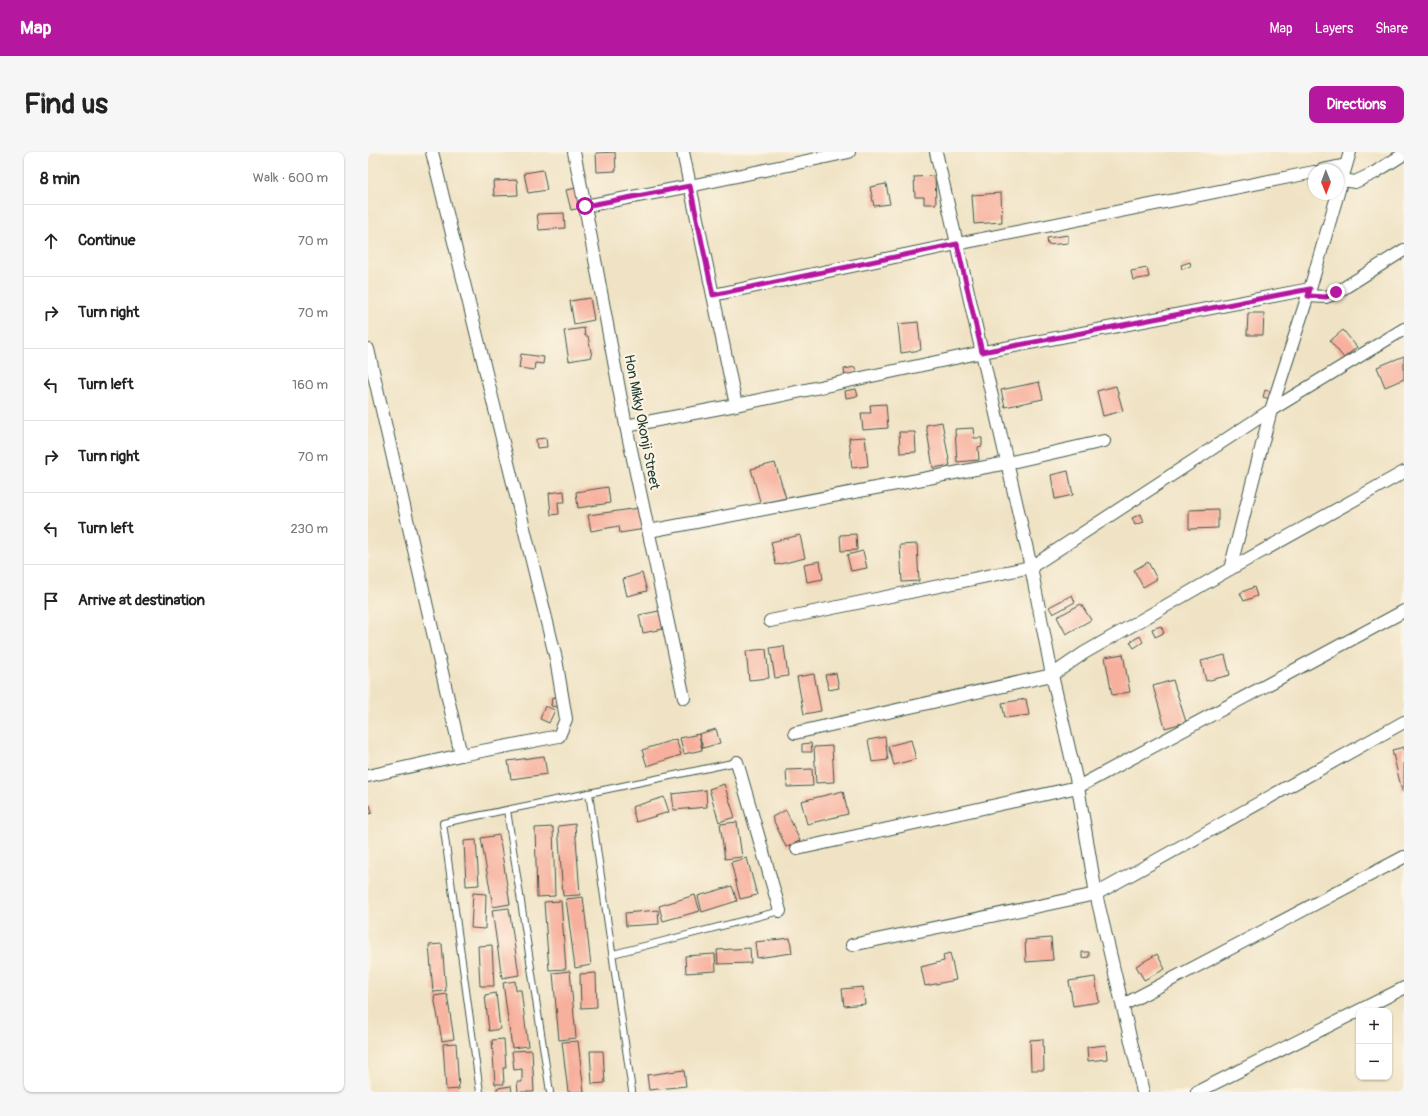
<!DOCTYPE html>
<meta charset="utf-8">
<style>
:root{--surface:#fff;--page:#f6f6f6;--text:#222;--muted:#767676;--line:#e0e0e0;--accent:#b5179e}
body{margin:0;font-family:Pangolin,sans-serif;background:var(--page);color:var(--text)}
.controls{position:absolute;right:12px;bottom:12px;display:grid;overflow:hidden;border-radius:8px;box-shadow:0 1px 3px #0004}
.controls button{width:36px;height:36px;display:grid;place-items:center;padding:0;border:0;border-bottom:1px solid var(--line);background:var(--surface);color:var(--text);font:20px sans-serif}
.compass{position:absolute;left:940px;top:12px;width:36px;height:36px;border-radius:50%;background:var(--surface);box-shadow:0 1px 3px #0004;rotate:179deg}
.stop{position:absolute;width:12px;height:12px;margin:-9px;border:3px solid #b5179e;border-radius:50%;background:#fff}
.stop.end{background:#b5179e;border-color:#fff;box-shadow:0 1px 4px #0008}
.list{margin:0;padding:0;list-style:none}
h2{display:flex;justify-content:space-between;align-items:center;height:52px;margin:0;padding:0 16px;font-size:17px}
h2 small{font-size:13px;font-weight:400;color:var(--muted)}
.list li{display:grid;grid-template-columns:26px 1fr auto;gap:12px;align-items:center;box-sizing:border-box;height:72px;padding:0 16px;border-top:1px solid var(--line)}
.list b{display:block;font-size:15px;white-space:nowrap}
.list em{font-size:13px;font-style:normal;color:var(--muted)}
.icon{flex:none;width:22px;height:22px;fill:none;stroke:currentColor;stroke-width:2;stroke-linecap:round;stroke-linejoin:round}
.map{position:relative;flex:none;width:1036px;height:940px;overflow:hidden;border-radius:8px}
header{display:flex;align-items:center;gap:24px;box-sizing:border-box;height:56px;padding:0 20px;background:var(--accent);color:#fff}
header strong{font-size:19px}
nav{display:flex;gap:22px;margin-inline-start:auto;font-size:14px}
.intro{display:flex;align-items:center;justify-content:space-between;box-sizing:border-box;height:96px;padding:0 24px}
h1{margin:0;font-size:28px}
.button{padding:10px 18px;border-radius:8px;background:var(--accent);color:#fff;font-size:14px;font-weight:700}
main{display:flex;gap:24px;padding:0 24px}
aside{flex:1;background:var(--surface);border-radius:8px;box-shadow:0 1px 3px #0004}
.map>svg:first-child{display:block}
</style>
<header>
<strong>Map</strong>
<nav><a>Map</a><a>Layers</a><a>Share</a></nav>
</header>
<div class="intro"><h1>Find us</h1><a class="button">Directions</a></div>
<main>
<aside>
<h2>8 min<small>Walk · 600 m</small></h2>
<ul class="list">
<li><svg class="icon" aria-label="ahead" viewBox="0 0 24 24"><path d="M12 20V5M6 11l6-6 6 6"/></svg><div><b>Continue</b></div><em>70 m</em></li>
<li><svg class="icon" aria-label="right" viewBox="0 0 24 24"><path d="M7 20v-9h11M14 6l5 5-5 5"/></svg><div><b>Turn right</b></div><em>70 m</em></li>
<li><svg class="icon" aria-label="left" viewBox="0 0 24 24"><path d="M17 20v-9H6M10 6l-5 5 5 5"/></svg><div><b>Turn left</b></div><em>160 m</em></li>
<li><svg class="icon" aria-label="right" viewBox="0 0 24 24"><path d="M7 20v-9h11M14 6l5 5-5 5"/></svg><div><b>Turn right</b></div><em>70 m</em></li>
<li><svg class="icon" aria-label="left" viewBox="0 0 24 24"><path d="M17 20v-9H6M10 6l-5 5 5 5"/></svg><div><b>Turn left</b></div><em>230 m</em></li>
<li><svg class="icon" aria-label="arrive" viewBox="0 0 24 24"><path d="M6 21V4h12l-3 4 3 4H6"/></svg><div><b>Arrive at destination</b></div></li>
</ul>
</aside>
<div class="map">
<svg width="1036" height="940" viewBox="0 0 1036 940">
<rect width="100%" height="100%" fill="#fcf5e5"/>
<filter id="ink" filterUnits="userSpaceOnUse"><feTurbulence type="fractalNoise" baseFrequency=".025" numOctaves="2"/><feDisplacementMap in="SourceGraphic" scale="8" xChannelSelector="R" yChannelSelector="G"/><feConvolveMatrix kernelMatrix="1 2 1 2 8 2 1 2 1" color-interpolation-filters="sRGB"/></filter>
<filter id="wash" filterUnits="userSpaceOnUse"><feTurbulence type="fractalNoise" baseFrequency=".012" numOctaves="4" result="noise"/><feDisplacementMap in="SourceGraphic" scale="16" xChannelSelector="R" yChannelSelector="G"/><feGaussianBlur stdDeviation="0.9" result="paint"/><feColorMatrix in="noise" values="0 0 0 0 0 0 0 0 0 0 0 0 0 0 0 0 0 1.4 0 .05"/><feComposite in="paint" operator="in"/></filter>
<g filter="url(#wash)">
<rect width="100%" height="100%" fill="#f0e3c5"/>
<g id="blocks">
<g fill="#f7b09d">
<path d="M247,0L248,19L229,20L228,1Z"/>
<path d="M175,18L179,38L160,41L156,21Z"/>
<path d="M567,24L568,52H556V45H547L546,25Z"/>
<path d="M149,28L150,43L126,44L125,29Z"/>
<path d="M518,32L522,52L506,54L502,35Z"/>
<path d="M209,36L213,56L203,58L198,38Z"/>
<path d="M633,41L634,70L606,72L604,43Z"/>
<path d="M196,61L197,76L171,78L169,62Z"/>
<path d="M700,83V91L680,93L679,86Z"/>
<path d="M822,110L823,114L814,117L813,113Z"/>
<path d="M779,116L781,125L765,128L763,119Z"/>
<path d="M222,146L226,168L206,172L202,149Z"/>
<path d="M880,161H896L895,183H879Z"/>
<path d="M550,170L553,198L533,201L530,172Z"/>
<path d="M216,176L217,184H220L224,205L201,209L196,179Z"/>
<path d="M975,178L989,195L976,206L962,189Z"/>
<path d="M153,202L176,205L175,212L167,211L166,218L151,216Z"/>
<path d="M1036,204V227L1017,235L1009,215Z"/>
<path d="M487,215L488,223L477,225L476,217Z"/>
<path d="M671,230L675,247L637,255L633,238Z"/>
<path d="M748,234L755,259L735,264L729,239Z"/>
<path d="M488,237L490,244L478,246L477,239Z"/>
<path d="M897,238L907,241L905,248L895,245Z"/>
<path d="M518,252L520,276L495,278L493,261H503L502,253Z"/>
<path d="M574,270L582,313L565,316L558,273Z"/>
<path d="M605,276L606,286H614V294L610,295L611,308L589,310L587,277Z"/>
<path d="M531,280H547L548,300L532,301Z"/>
<path d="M497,285L500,314L484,316L481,286Z"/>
<path d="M178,286L179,295L169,296L168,287Z"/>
<path d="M407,311L418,346L393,353L383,317Z"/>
<path d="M700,319L705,343L687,347L683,323Z"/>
<path d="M240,335L242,351L210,356L208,340Z"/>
<path d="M196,339L197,350H190L191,362L183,363L181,341Z"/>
<path d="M272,356L277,377L252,381L251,374L223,379L220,363Z"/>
<path d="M850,357V376L821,377V358Z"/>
<path d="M773,362L776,370L767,373L764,366Z"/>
<path d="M488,382L489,398L473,399L472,383Z"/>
<path d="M432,383L437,406L408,413L403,390Z"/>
<path d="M549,392L551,429L534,430L532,393Z"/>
<path d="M495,399L499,416L483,419L479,403Z"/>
<path d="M452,409L455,427L439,430L436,412Z"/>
<path d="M780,410L789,427L775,435L766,418Z"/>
<path d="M274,421L279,439L259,444L255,427Z"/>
<path d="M886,435L889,444L876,449L872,441Z"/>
<path d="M704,443L707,450L685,462L681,455Z"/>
<path d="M713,452L723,468L698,482L689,465Z"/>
<path d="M291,459L295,477L275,481L271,463Z"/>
<path d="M793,474L796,481L787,485L784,477Z"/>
<path d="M772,484L775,490L766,496L762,490Z"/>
<path d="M416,494L420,524L407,526L402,496Z"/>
<path d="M398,497L401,526L381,528L378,499Z"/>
<path d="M755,502L762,540L744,543L737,505Z"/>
<path d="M857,503L862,523L838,529L833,509Z"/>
<path d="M468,521L471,536L461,538L457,523Z"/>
<path d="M446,522L453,559L436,562L429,525Z"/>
<path d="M805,528L818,570L797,576L785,534Z"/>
<path d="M184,545L191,546L190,555L183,554Z"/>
<path d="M658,547L661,563L637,566L634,551Z"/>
<path d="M177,554L187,558L181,571L172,567Z"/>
<path d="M348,577L352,591L335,596L331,582Z"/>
<path d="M331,582L334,598L316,602L312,586Z"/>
<path d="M517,585L520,608L504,610L500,588Z"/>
<path d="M308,587L313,603L279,614L274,598Z"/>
<path d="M543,588L548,607L526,613L520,594Z"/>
<path d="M443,591L444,600H434V592Z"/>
<path d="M464,594L466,630L448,631L446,595Z"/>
<path d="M1036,595V639H1034L1024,598Z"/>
<path d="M176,604L179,622L143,627L140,609Z"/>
<path d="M444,617L445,634L419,635L418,618Z"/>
<path d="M356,632L367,665L351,670L341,637Z"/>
<path d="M338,638L339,655L306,658L304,642Z"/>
<path d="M475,639L480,662L439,672L433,649Z"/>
<path d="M296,645L301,660L268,670L264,655Z"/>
<path d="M0,653H2L4,661L0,662Z"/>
<path d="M418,658L432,689L418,695L404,665Z"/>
<path d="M369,670L374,705L357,707L352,672Z"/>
<path d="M207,672L212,743L195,744L190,674Z"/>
<path d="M185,675L187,744L169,745L167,676Z"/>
<path d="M131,683L142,752L125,755L113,686Z"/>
<path d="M108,688L111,733L98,734L96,689Z"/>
<path d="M379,706L389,743L372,747L363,710Z"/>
<path d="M364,734L369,749L334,760L330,744Z"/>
<path d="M105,741L118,742L117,777L103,776Z"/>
<path d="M327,743L332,759L295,769L291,754Z"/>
<path d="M215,745L223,813L207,816L198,747Z"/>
<path d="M193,749L198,817L181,818L176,750Z"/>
<path d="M141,756L151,823L134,826L124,758Z"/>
<path d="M290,758L291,772L258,774L257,761Z"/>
<path d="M422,786L424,801L389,806L387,790Z"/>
<path d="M683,786L685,808L658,810L657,788Z"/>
<path d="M74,792L78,839L65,840L61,793Z"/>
<path d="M124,793L126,834H112L110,794Z"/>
<path d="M382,796L383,811L350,812L349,798Z"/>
<path d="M714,800H721V805L714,806Z"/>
<path d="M582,801L588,828L557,834L553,815L576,809L575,803Z"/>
<path d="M347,802L348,819L318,821L317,804Z"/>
<path d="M789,802L797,817L776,828L768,814Z"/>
<path d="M202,819L208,886L191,888L185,821Z"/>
<path d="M228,821L229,855L213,856L212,822Z"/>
<path d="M727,825L731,850L705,854L701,829Z"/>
<path d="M147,829L148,838H153L160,894L144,896L135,831Z"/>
<path d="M495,835L497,852L476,854L474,837Z"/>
<path d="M128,841L132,877L121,879L117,843Z"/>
<path d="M79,842L86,887L74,889L66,844Z"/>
<path d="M136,887L138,916H135L136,932H127L124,888Z"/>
<path d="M675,887L676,918H663L662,888Z"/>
<path d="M210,889L216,940H200L194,890Z"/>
<path d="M88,891L91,937L78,938L75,892Z"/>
<path d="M738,893L739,907L720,909L719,895Z"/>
<path d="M164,898L166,940H150L149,930H154V917L146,918L144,899Z"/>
<path d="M222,899H235L237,931L224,932Z"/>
<path d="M316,918L318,934L281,938L279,923Z"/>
<path d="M143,934L144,940H129V936Z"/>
</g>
</g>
</g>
<g filter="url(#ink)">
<use href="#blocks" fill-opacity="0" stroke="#3e564a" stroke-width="1"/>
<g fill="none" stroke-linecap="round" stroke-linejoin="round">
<g stroke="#3e564a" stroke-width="8">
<g id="lane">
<path d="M221,641L264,939"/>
<path d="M139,658L182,940"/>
<path d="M245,802L412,759"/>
<path d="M112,940L75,671L221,641L369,610"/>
</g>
</g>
<g stroke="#3e564a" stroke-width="14">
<g id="street">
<path d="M206,0L217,54L258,274L316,546"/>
<path d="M315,0L368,253"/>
<path d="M568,0L663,415L684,523L710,635L728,742L775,940"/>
<path d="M954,18L978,13"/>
<path d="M974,28L987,30L1006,21L1036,2"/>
<path d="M217,54L322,34L481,0"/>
<path d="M345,143L589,92L946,20"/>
<path d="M940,144L958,145L968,141L1036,98"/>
<path d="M0,197L93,603"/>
<path d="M258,274L368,253L615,200L942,137"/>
<path d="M281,379L639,311L736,289"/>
<path d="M862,417L903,258L942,137L982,0"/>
<path d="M402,469L663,415L903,258L1036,177"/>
<path d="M427,581L684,523L716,501L862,417L1036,320"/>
<path d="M369,610L412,759"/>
<path d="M0,624L93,603L191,584L198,567L188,507L64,0"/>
<path d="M429,697L710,635L1036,459"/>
<path d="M484,793L728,742L1036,570"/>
<path d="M755,853L1036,705"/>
<path d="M829,940L1036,836"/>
</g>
</g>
<use href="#lane" stroke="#fff" stroke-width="6"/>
<use href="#street" stroke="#fff" stroke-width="12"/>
</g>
</g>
<g fill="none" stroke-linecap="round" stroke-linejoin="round" filter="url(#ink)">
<path stroke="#b5179e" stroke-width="5" d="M217,54L322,34L345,143L589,92L614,200L942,137L940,144L958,145L968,140"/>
</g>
<g text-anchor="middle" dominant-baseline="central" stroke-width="4" stroke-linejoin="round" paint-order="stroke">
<g font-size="14" fill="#1f3d34" stroke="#fcf5e5">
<text transform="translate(274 270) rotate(79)">Hon Mikky Okonji Street</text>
</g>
</g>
</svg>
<div class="controls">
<button>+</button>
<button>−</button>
</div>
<svg class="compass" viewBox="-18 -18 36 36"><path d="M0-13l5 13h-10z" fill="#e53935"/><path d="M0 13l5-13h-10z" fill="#767676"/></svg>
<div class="stop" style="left:217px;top:54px"></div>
<div class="stop end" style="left:968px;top:140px"></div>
</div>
</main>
